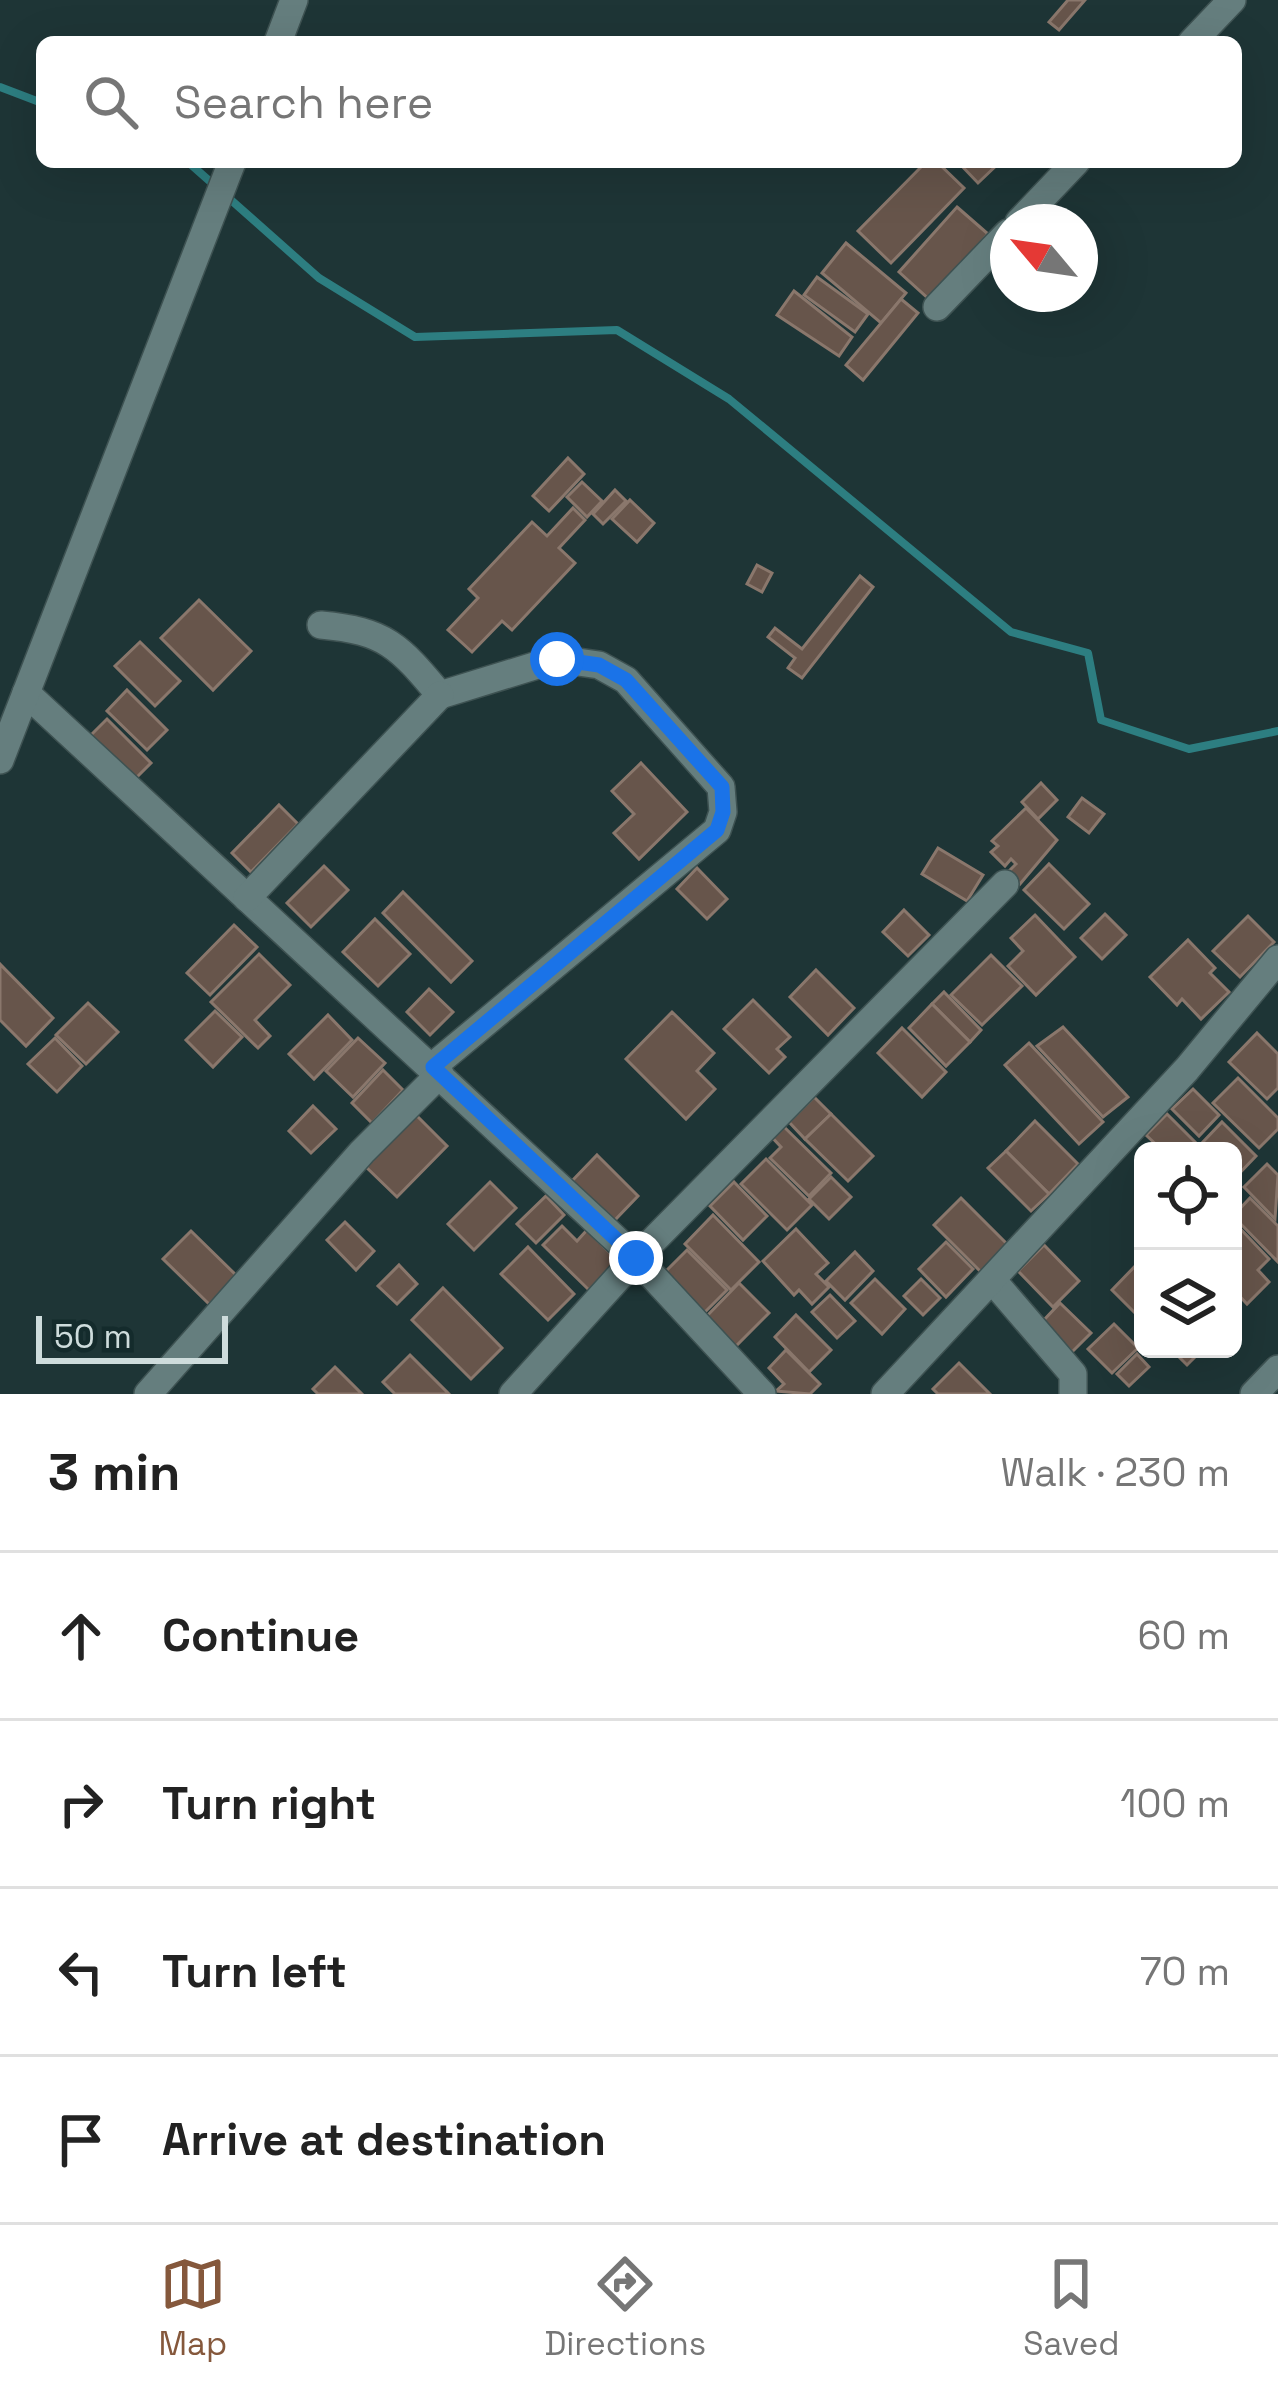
<!DOCTYPE html>
<meta charset="utf-8">
<style>
:root{--surface:#fff;--page:#f2f2f2;--text:#222;--muted:#767676;--line:#e0e0e0;--accent:#85583c}
body{margin:0;font-family:"Space Grotesk",sans-serif;background:var(--page);color:var(--text)}
.controls{position:absolute;right:36px;bottom:36px;display:grid;overflow:hidden;border-radius:18px;box-shadow:0 12px 48px #0002}
.controls button{width:108px;height:108px;display:grid;place-items:center;padding:0;border:0;border-bottom:3px solid var(--line);background:var(--surface);color:var(--text);font:60px sans-serif}
.compass{position:absolute;left:990px;top:204px;width:108px;height:108px;border-radius:50%;background:var(--surface);box-shadow:0 12px 48px #0002;rotate:299deg}
.scale{position:absolute;left:36px;bottom:30px;width:192px;box-sizing:border-box;padding-left:12px;border:6px solid #cedcdc;border-top:0;font-size:33px;line-height:42px;white-space:nowrap;color:#cedcdc;-webkit-text-stroke:9px #142b2c;paint-order:stroke}
.stop{position:absolute;width:36px;height:36px;margin:-27px;border:9px solid #1a73e8;border-radius:50%;background:#fff}
.stop.end{background:#1a73e8;border-color:#fff;box-shadow:0 3px 12px #0008}
.list{margin:0;padding:0;list-style:none}
h2{display:flex;justify-content:space-between;align-items:center;height:156px;margin:0;padding:0 48px;font-size:51px}
h2 small{font-size:39px;font-weight:400;color:var(--muted)}
.list li{display:grid;grid-template-columns:78px 1fr auto;gap:36px;align-items:center;box-sizing:border-box;height:168px;padding:0 48px;border-top:3px solid var(--line)}
.list b{display:block;font-size:45px;white-space:nowrap}
.list em{font-size:39px;font-style:normal;color:var(--muted)}
.icon{flex:none;width:66px;height:66px;fill:none;stroke:currentColor;stroke-width:2;stroke-linecap:round;stroke-linejoin:round}
.map{position:relative;flex:none;width:1278px;height:1394px;overflow:hidden}
.search{position:absolute;background:var(--surface);box-shadow:0 12px 48px #0002;left:36px;right:36px;top:36px;height:132px;display:flex;align-items:center;gap:30px;box-sizing:border-box;padding:0 42px;border-radius:18px;color:var(--muted);font-size:45px}
.sheet{height:828px;background:var(--surface)}
nav{display:flex;justify-content:space-around;align-items:center;box-sizing:border-box;height:168px;border-top:3px solid var(--line);background:var(--surface);font-size:33px;color:var(--muted)}
nav a{display:grid;justify-items:center;gap:6px}
nav .on{color:var(--accent)}
.map>svg:first-child{display:block}
</style>
<div class="map">
<svg width="1278" height="1394" viewBox="0 0 1278 1394">
<rect width="100%" height="100%" fill="#1e3536"/>
<g fill="none" stroke-linecap="round" stroke-linejoin="round">
<g stroke="#2d7e81" stroke-width="8">
<path d="M0,87L42,103"/>
<path d="M188,162L319,278L415,337L617,330L729,399L1011,632L1088,653L1101,720L1189,749L1278,731"/>
</g>
</g>
<g fill="#67554b" stroke="#8a776c" stroke-width="3">
<path d="M1068,0H1085L1059,30L1049,22Z"/>
<path d="M926,162H937L964,188L891,263L858,231Z"/>
<path d="M958,162H1000L978,183Z"/>
<path d="M957,207L988,234L930,300L899,272Z"/>
<path d="M846,243L906,293L881,323L822,273Z"/>
<path d="M817,277L868,314L855,332L804,295Z"/>
<path d="M794,291L852,337L839,356L777,315Z"/>
<path d="M901,299L918,313L863,380L846,365Z"/>
<path d="M568,458L584,474L549,511L533,496Z"/>
<path d="M582,482L602,501L587,517L567,497Z"/>
<path d="M615,490L626,501L603,524L593,514Z"/>
<path d="M630,500L654,523L637,542L612,519Z"/>
<path d="M573,508L585,520L559,548L575,563L512,630L502,621L472,652L448,630L478,598L469,589L532,522L547,536Z"/>
<path d="M757,565L772,573L762,592L747,584Z"/>
<path d="M860,576L873,587L802,678L788,668L795,658L768,637L775,628L802,649Z"/>
<path d="M199,600L251,651L213,690L161,638Z"/>
<path d="M140,642L180,681L155,706L115,666Z"/>
<path d="M127,690L167,730L147,750L107,711Z"/>
<path d="M107,719L151,763L132,782L88,738Z"/>
<path d="M641,763L687,812L639,859L614,833L634,814L612,791Z"/>
<path d="M1041,783L1057,800L1038,819L1022,802Z"/>
<path d="M1082,798L1104,814L1089,833L1068,817Z"/>
<path d="M279,805L298,824L251,872L232,853Z"/>
<path d="M1026,808L1057,840L1020,884L1008,872L1016,864L1011,859L1005,866L991,852L998,846L992,841Z"/>
<path d="M938,848L983,875L967,901L922,874Z"/>
<path d="M1049,864L1089,904L1064,929L1024,890Z"/>
<path d="M324,866L348,890L311,927L287,903Z"/>
<path d="M697,868L727,899L707,919L677,889Z"/>
<path d="M403,892L472,961L451,982L383,913Z"/>
<path d="M904,910L929,935L908,956L883,932Z"/>
<path d="M1105,914L1126,935L1102,959L1081,938Z"/>
<path d="M1035,915L1075,957L1036,995L1008,966L1023,951L1011,938Z"/>
<path d="M1248,916L1274,942L1240,977L1213,951Z"/>
<path d="M375,919L410,954L378,986L343,952Z"/>
<path d="M234,925L257,947L210,995L187,973Z"/>
<path d="M1188,940L1215,968L1210,973L1229,992L1201,1019L1182,999L1177,1005L1150,977Z"/>
<path d="M259,954L290,985L255,1020L270,1036L258,1048L211,1002Z"/>
<path d="M991,955L1022,986L982,1025L951,995Z"/>
<path d="M0,964L53,1018L26,1046L0,1020Z"/>
<path d="M816,970L854,1008L828,1035L790,997Z"/>
<path d="M429,989L453,1012L430,1035L407,1012Z"/>
<path d="M944,992L981,1030L970,1042L932,1004Z"/>
<path d="M753,1000L790,1037L777,1049L785,1057L769,1073L724,1029Z"/>
<path d="M88,1003L118,1032L86,1064L56,1035Z"/>
<path d="M932,1004L970,1042L946,1066L909,1028Z"/>
<path d="M215,1011L242,1037L213,1067L186,1040Z"/>
<path d="M672,1012L714,1053L697,1071L715,1089L686,1119L626,1059Z"/>
<path d="M328,1015L352,1040L314,1079L289,1054Z"/>
<path d="M1063,1027L1128,1097L1103,1117L1037,1046Z"/>
<path d="M902,1028L946,1072L922,1097L878,1053Z"/>
<path d="M1257,1033L1278,1054V1088L1267,1099L1229,1062Z"/>
<path d="M55,1038L82,1066L57,1092L28,1064Z"/>
<path d="M358,1038L385,1063L353,1097L326,1071Z"/>
<path d="M1029,1043L1103,1122L1079,1144L1005,1065Z"/>
<path d="M383,1070L403,1090L372,1123L352,1103Z"/>
<path d="M1238,1078L1278,1118V1129L1259,1148L1213,1103Z"/>
<path d="M1193,1089L1219,1115L1199,1136L1172,1109Z"/>
<path d="M814,1097L831,1114L805,1139L789,1122Z"/>
<path d="M313,1106L336,1129L311,1153L289,1131Z"/>
<path d="M831,1114L873,1156L848,1181L805,1139Z"/>
<path d="M1167,1114L1204,1151H1163L1146,1135Z"/>
<path d="M416,1115L447,1146L397,1197L365,1166Z"/>
<path d="M1035,1121L1078,1164L1049,1194L1006,1151Z"/>
<path d="M779,1122L831,1173L809,1196L770,1158L781,1147L768,1133Z"/>
<path d="M1222,1122L1256,1156L1236,1177L1233,1151H1210L1202,1143Z"/>
<path d="M1006,1151L1049,1194L1031,1211L988,1168Z"/>
<path d="M597,1155L638,1196L612,1223L571,1182Z"/>
<path d="M766,1159L812,1205L787,1230L741,1184Z"/>
<path d="M1267,1164L1278,1175L1275,1219L1244,1187Z"/>
<path d="M831,1177L851,1197L829,1219L809,1199Z"/>
<path d="M490,1182L516,1208L474,1250L448,1224Z"/>
<path d="M734,1182L767,1216L743,1240L710,1206Z"/>
<path d="M546,1196L564,1215L536,1243L517,1224Z"/>
<path d="M961,1198L1009,1246L982,1273L934,1225Z"/>
<path d="M1250,1198L1278,1226V1262L1233,1216Z"/>
<path d="M713,1215L759,1262L731,1290L685,1244Z"/>
<path d="M1233,1221L1269,1259L1258,1270L1269,1282L1247,1304L1233,1289Z"/>
<path d="M345,1222L374,1251L356,1270L327,1240Z"/>
<path d="M562,1226L577,1241L587,1230L619,1262L590,1291L543,1245Z"/>
<path d="M796,1229L828,1263L816,1274L829,1287L812,1304L799,1290L794,1295L763,1261Z"/>
<path d="M191,1231L238,1277L210,1305L163,1259Z"/>
<path d="M946,1242L973,1269L946,1297L919,1269Z"/>
<path d="M1044,1245L1079,1281L1053,1307L1018,1271Z"/>
<path d="M528,1247L574,1294L548,1320L501,1274Z"/>
<path d="M687,1250L727,1290L704,1313L664,1273Z"/>
<path d="M855,1252L873,1271L845,1300L826,1281Z"/>
<path d="M1139,1262L1143,1267V1321L1112,1290Z"/>
<path d="M399,1265L417,1284L397,1304L378,1286Z"/>
<path d="M875,1279L905,1309L882,1334L851,1303Z"/>
<path d="M921,1279L940,1298L923,1315L904,1296Z"/>
<path d="M739,1283L769,1313L732,1350L703,1320Z"/>
<path d="M443,1288L502,1348L471,1379L412,1320Z"/>
<path d="M830,1295L855,1321L837,1338L812,1312Z"/>
<path d="M1060,1303L1091,1333L1072,1352L1042,1322Z"/>
<path d="M796,1315L831,1350L809,1372L775,1337Z"/>
<path d="M1114,1324L1138,1348L1112,1373L1088,1349Z"/>
<path d="M1171,1349H1203L1187,1365Z"/>
<path d="M786,1350L820,1384L810,1394L776,1391L784,1384L769,1368Z"/>
<path d="M1137,1354L1149,1367L1129,1386L1117,1374Z"/>
<path d="M410,1355L449,1394H395L383,1382Z"/>
<path d="M959,1363L990,1394H938L933,1389Z"/>
<path d="M335,1367L362,1394H318L313,1389Z"/>
</g>
<g fill="none" stroke-linecap="round" stroke-linejoin="round">
<g stroke="#3e5252" stroke-width="30">
<g id="street">
<path d="M278,42L294,0"/>
<path d="M1192,42L1232,0"/>
<path d="M1019,222L1076,162"/>
<path d="M937,307L1008,233"/>
<path d="M321,625C386,631 399,646 440,695L557,659L599,665L626,680L721,787L723,812L717,830L432,1067"/>
<path d="M26,693L636,1258L513,1394"/>
<path d="M0,760L232,162"/>
<path d="M247,898L440,695"/>
<path d="M994,1282L1073,1374V1394"/>
<path d="M148,1394L362,1152L440,1074"/>
<path d="M762,1394L636,1258L1005,884"/>
<path d="M885,1394L1187,1069L1278,959"/>
<path d="M1254,1394L1278,1369"/>
</g>
</g>
<use href="#street" stroke="#657e7e" stroke-width="27"/>
</g>
<g fill="none" stroke-linecap="round" stroke-linejoin="round">
<path stroke="#1a73e8" stroke-width="15" d="M557,659L599,665L626,680L722,787L723,812L717,830L433,1067L636,1258"/>
</g>
</svg>
<div class="controls">
<button><svg class="icon" aria-label="locate" viewBox="0 0 24 24"><circle cx="12" cy="12" r="6"/><path d="M12 2v4M12 18v4M2 12h4M18 12h4"/></svg></button>
<button><svg class="icon" aria-label="layers" viewBox="0 0 24 24"><path d="M12 4l9 5-9 5-9-5zM3 14l9 5 9-5"/></svg></button>
</div>
<svg class="compass" viewBox="-18 -18 36 36"><path d="M0-13l5 13h-10z" fill="#e53935"/><path d="M0 13l5-13h-10z" fill="#767676"/></svg>
<div class="scale">50 m</div>
<div class="stop" style="left:557px;top:659px"></div>
<div class="stop end" style="left:636px;top:1258px"></div>
<div class="search"><svg class="icon" aria-label="search" viewBox="0 0 24 24"><circle cx="10" cy="10" r="6"/><path d="M15 15l6 6"/></svg>Search here</div>
</div>
<section class="sheet">
<h2>3 min<small>Walk · 230 m</small></h2>
<ul class="list">
<li><svg class="icon" aria-label="ahead" viewBox="0 0 24 24"><path d="M12 20V5M6 11l6-6 6 6"/></svg><div><b>Continue</b></div><em>60 m</em></li>
<li><svg class="icon" aria-label="right" viewBox="0 0 24 24"><path d="M7 20v-9h11M14 6l5 5-5 5"/></svg><div><b>Turn right</b></div><em>100 m</em></li>
<li><svg class="icon" aria-label="left" viewBox="0 0 24 24"><path d="M17 20v-9H6M10 6l-5 5 5 5"/></svg><div><b>Turn left</b></div><em>70 m</em></li>
<li><svg class="icon" aria-label="arrive" viewBox="0 0 24 24"><path d="M6 21V4h12l-3 4 3 4H6"/></svg><div><b>Arrive at destination</b></div></li>
</ul>
</section>
<nav>
<a class="on"><svg class="icon" aria-label="map" viewBox="0 0 24 24"><path d="M3 6l6-2 6 2 6-2v14l-6 2-6-2-6 2zM9 4v14M15 6v14"/></svg>Map</a>
<a><svg class="icon" aria-label="directions" viewBox="0 0 24 24"><path d="M12 3l9 9-9 9-9-9zM9 14v-3h6M13 9l2 2-2 2"/></svg>Directions</a>
<a><svg class="icon" aria-label="saved" viewBox="0 0 24 24"><path d="M7 4h10v16l-5-4-5 4z"/></svg>Saved</a>
</nav>
